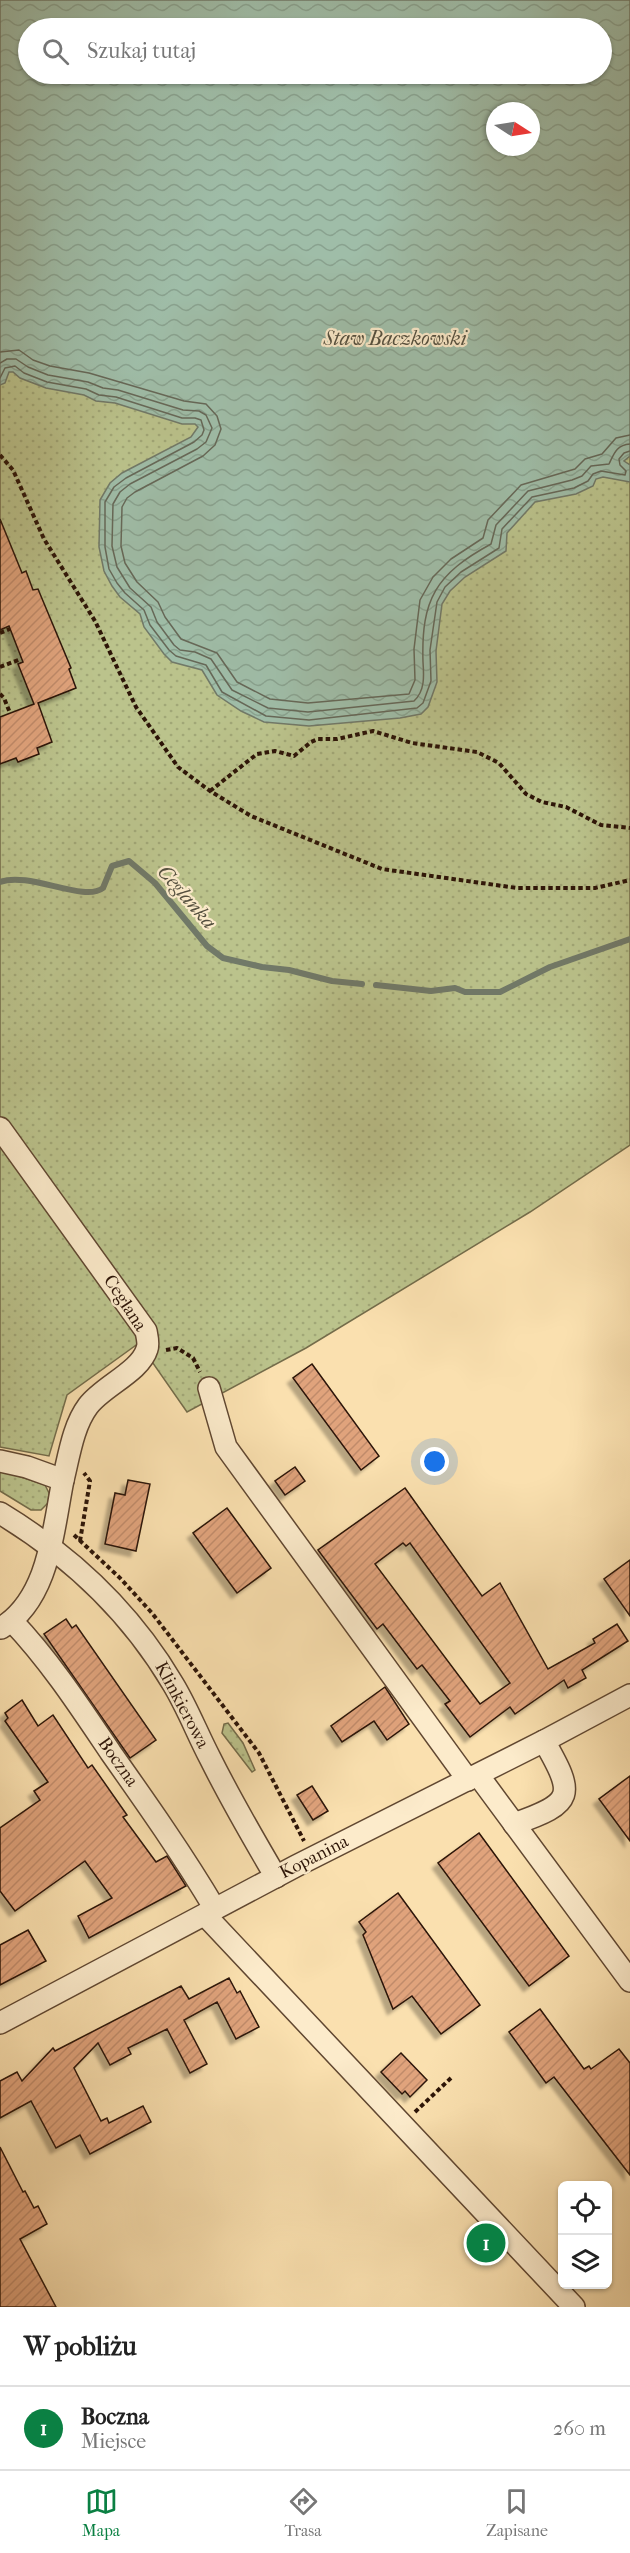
<!DOCTYPE html>
<html lang="pl">
<meta charset="utf-8">
<style>
:root{--surface:#fff;--page:#f2f2f2;--text:#222;--muted:#767676;--line:#e0e0e0;--accent:#0b8043}
body{margin:0;font-family:"IM FELL French Canon",serif;background:var(--page);color:var(--text)}
.controls{position:absolute;right:18px;bottom:18px;display:grid;overflow:hidden;border-radius:9px;box-shadow:0 2px 4px #0004}
.controls button{width:54px;height:54px;display:grid;place-items:center;padding:0;border:0;border-bottom:2px solid var(--line);background:var(--surface);color:var(--text);font:30px sans-serif}
.compass{position:absolute;left:486px;top:102px;width:54px;height:54px;border-radius:50%;background:var(--surface);box-shadow:0 2px 4px #0004;rotate:102deg}
.you{position:absolute;left:435px;top:1462px;width:21px;height:21px;margin:-15px;border:4px solid #fff;border-radius:50%;background:#1a73e8;box-shadow:0 0 0 9px #1a73e833}
.badge{display:grid;place-items:center;width:39px;height:39px;border-radius:50%;background:var(--accent);color:#fff;font-size:20px;font-weight:700}
.pin{position:absolute;translate:-50% -50%;border:3px solid #fff;box-shadow:0 2px 6px #0006}
.list{margin:0;padding:0;list-style:none}
h2{display:flex;justify-content:space-between;align-items:center;height:78px;margin:0;padding:0 24px;font-size:26px}
h2 small{font-size:20px;font-weight:400;color:var(--muted)}
.list li{display:grid;grid-template-columns:39px 1fr auto;gap:18px;align-items:center;box-sizing:border-box;height:84px;padding:0 24px;border-top:2px solid var(--line)}
.list b{display:block;font-size:22px;white-space:nowrap}
.list p{margin:0;font-size:20px;white-space:nowrap;color:var(--muted)}
.list em{font-size:20px;font-style:normal;color:var(--muted)}
.icon{flex:none;width:33px;height:33px;fill:none;stroke:currentColor;stroke-width:2;stroke-linecap:round;stroke-linejoin:round}
.map{position:relative;flex:none;width:630px;height:2307px;overflow:hidden}
.search{position:absolute;background:var(--surface);box-shadow:0 2px 4px #0004;left:18px;right:18px;top:18px;height:66px;display:flex;align-items:center;gap:15px;box-sizing:border-box;padding:0 21px;border-radius:33px;color:var(--muted);font-size:22px}
.sheet{height:162px;background:var(--surface)}
nav{display:flex;justify-content:space-around;align-items:center;box-sizing:border-box;height:84px;border-top:2px solid var(--line);background:var(--surface);font-size:16px;color:var(--muted)}
nav a{display:grid;justify-items:center;gap:3px}
nav .on{color:var(--accent)}
.map>svg:first-child{display:block}
</style>
<div class="map">
<svg width="630" height="2307" viewBox="0 0 630 2307">
<defs>
<pattern id="grass-dots" width="8" height="8" patternUnits="userSpaceOnUse" patternTransform="scale(1.5)"><rect width="8" height="8" fill="#bbc38c"/><path d="M2 2h.1M6 6h.1" fill="none" stroke="#a1a777" stroke-width="1.8" stroke-linecap="round"/></pattern>
<pattern id="water-waves" width="16" height="10" patternUnits="userSpaceOnUse" patternTransform="scale(1.5)"><rect width="16" height="10" fill="#9fbda8"/><path d="M0 5q4-4 8 0t8 0" fill="none" stroke="#89a28f"/></pattern>
<pattern id="building-hatch" width="6" height="6" patternUnits="userSpaceOnUse" patternTransform="scale(1.5)"><rect width="6" height="6" fill="#e0a37c"/><path d="M-1 1l2-2M0 6l6-6M5 7l2-2" fill="none" stroke="#c08b6a"/></pattern>
<filter id="shadow"><feDropShadow dx="-5.5" dy="5.5" stdDeviation="1.5" flood-color="#0004"/></filter>
</defs>
<rect width="100%" height="100%" fill="#fae0af"/>
<filter id="stains"><feTurbulence type="fractalNoise" baseFrequency=".00333" numOctaves="4"/><feColorMatrix values="0 0 0 0 .2 0 0 0 0 .09 0 0 0 0 .02 0 0 0 .5 -.17"/></filter>
<radialGradient id="worn" r=".72"><stop offset=".6" stop-color="#630" stop-opacity="0"/><stop offset="1" stop-color="#630" stop-opacity=".3"/></radialGradient>
<g fill="url(#grass-dots)" stroke="#746c4a" stroke-width="1.5" fill-rule="evenodd">
<path d="M0,0H630V1145L530,1212L306,1348L187,1412L139,1343L67,1395L49,1456L0,1447ZM28,28H602V74H28ZM495,111H531V147H495Z"/>
<path d="M0,1470L45,1485L49,1493L48,1503L41,1510H31L0,1491Z"/>
<path d="M228,1723L243,1743L255,1770L252,1772L222,1733L224,1724Z"/>
</g>
<path fill="url(#water-waves)" stroke="#717968" stroke-width="1.5" fill-rule="evenodd" d="M0,0H630V456L624,461L630,465V482L603,477L596,479L593,486L576,494L535,502L507,533L506,551L465,577L450,591L442,604L436,651L437,682L428,707L421,714L400,718L309,726L264,722L241,711L217,695L202,670L172,662L164,654L144,627L140,614L120,597L112,586L104,571L99,547L100,500L110,483L122,473L191,437L198,427L195,424H182L115,403L96,401L84,395L46,388L20,378L13,372H9L5,383L0,385ZM28,28H602V74H28ZM495,111H531V147H495Z"/>
<g fill="none" stroke-linecap="round" stroke-linejoin="round">
<g stroke="#666858" stroke-width="1.5">
<path d="M0,352L19,350L33,360L50,366L89,373L184,401L206,404L217,416L221,429L215,445L203,456L135,492L127,498L122,507L121,546L125,563L137,582L158,602L165,617L181,639L217,653L237,682L270,699L308,703L409,694L415,680L414,649L420,600L433,577L451,559L483,538L488,520L521,485L575,469L585,459L602,454L616,438L630,435"/>
<path d="M0,363L7,359H16L28,367L48,375L88,382L103,388L118,390L183,410L199,411L206,415L212,428L206,442L197,449L130,484L120,492L113,504L112,546L117,567L130,588L151,607L157,622L174,645L180,650L195,652L211,659L232,690L268,708L308,712L414,701C425,691 424,676 423,662C421,599 436,574 491,544L496,525L528,491L572,480L582,476L591,466L609,464C614,454 616,445 630,444"/>
<path d="M0,378L5,368L15,366L24,373L47,382L86,389L99,395L116,397L182,418H195L201,420L204,430L202,435L194,442L126,478L114,487L105,502V547L109,569L117,583L125,593L144,610L150,625L169,650L176,656L206,665L222,692L266,716L309,720L417,708L423,703L431,681L430,650L437,602L445,587L461,572L499,548L502,529L532,497L574,488L588,481L593,474L601,471L625,475L626,471L620,465L619,459L624,453L630,451"/>
</g>
<g stroke="#717968" stroke-width="6">
<path d="M0,882C29,871 84,903 103,888L112,866L129,861L155,883L207,946L223,958L262,967L289,970L332,981L362,984"/>
<path d="M376,985L431,991L455,988L465,992H500L550,967L630,939"/>
</g>
</g>
<g fill="url(#building-hatch)" stroke="#2c1407" stroke-width="1.5" fill-rule="evenodd" filter="url(#shadow)">
<path d="M0,519L22,573L26,571L33,590L38,589L71,668L69,669L76,688L38,703L52,742L37,748L39,754L18,762L16,758L0,764V717L34,704L18,664L23,662L9,626L0,630Z"/>
<path d="M312,1364L379,1456L361,1470L293,1378Z"/>
<path d="M295,1467L305,1481L285,1495L275,1481Z"/>
<path d="M128,1480L150,1484L136,1551L105,1544L115,1493L125,1495Z"/>
<path d="M405,1488L482,1596L500,1583L548,1669L595,1643L593,1639L617,1624L628,1641L582,1670L586,1678L568,1688L564,1680L515,1714L510,1707L470,1737L445,1704L450,1701L422,1665L417,1669L383,1624L377,1629L318,1550ZM403,1543L406,1546L410,1543L510,1683L480,1704L375,1564Z"/>
<path d="M227,1508L271,1568L237,1593L193,1533Z"/>
<path d="M630,1560V1616L604,1579Z"/>
<path d="M66,1619L72,1628L76,1625L156,1740L130,1758L44,1634Z"/>
<path d="M385,1687L409,1724L387,1740L374,1721L342,1742L331,1726Z"/>
<path d="M22,1700L38,1726L53,1715L88,1768L92,1765L127,1815L123,1817L156,1862L167,1856L186,1886L89,1938L78,1916L112,1898L85,1861L15,1911L0,1891V1828L40,1800L34,1791L48,1782L5,1721L8,1718L5,1713Z"/>
<path d="M630,1776V1841L599,1799Z"/>
<path d="M312,1786L328,1811L313,1820L297,1795Z"/>
<path d="M479,1833L569,1956L529,1986L438,1863Z"/>
<path d="M398,1893L480,2005L441,2034L412,1996L393,2009L363,1935L366,1932L359,1922Z"/>
<path d="M28,1930L46,1961L0,1985V1945Z"/>
<path d="M229,1978L237,1993L240,1991L259,2027L236,2039L217,2002L184,2020L207,2064L190,2073L167,2029L128,2048L131,2054L110,2065L98,2043L74,2068L101,2121L107,2118L109,2123L143,2106L151,2122L90,2154L80,2135L56,2148L31,2101L0,2118V2081L17,2072L22,2081L53,2048L55,2051L181,1986L189,1999Z"/>
<path d="M540,2009L584,2069L589,2066L591,2069L619,2049L630,2063V2175L554,2077L546,2083L509,2032Z"/>
<path d="M401,2053L427,2080L410,2097L405,2091L402,2094L381,2072Z"/>
<path d="M0,2147L23,2192L25,2191L34,2208L38,2206L47,2224L20,2239L56,2307H0Z"/>
</g>
<g fill="none" stroke-linecap="round" stroke-linejoin="round">
<g stroke="#604731" stroke-width="24">
<g id="minor">
<path d="M0,1128L146,1331C147,1336 149,1344 147,1349C140,1372 103,1386 88,1406C73,1426 69,1456 63,1480"/>
<path d="M209,1388L226,1447L468,1780"/>
<path d="M0,1461L27,1467L63,1480C53,1530 49,1599 1,1628"/>
<path d="M0,1513C71,1556 131,1613 173,1684C187,1707 197,1733 210,1758C230,1798 253,1838 276,1877"/>
<path d="M12,1621C50,1661 80,1707 111,1753C147,1804 183,1855 215,1909"/>
<path d="M478,1775L630,1981"/>
<path d="M514,1824C575,1803 575,1795 544,1741"/>
<path d="M205,1915L574,2307"/>
<path d="M0,2023L296,1866L544,1741L630,1695"/>
</g>
</g>
<g stroke="#2c1407" stroke-width="4" stroke-dasharray="4.5 3" stroke-linecap="butt">
<path d="M0,455L13,470L44,539L95,621L136,707L178,767L210,791L251,816L382,869L517,888H595L630,880"/>
<path d="M0,633L10,629"/>
<path d="M0,667L21,659"/>
<path d="M0,694L4,698L10,713"/>
<path d="M210,791L257,754L275,751L294,756L311,742L318,739H337L373,731L412,743L477,752L499,763L526,794L542,802L566,807L601,825L630,828"/>
<path d="M166,1350L177,1348L193,1358L200,1372"/>
<path d="M74,1535L120,1578L152,1613L259,1753L304,1841"/>
<path d="M80,1541L90,1481L84,1473"/>
<path d="M415,2112L451,2078"/>
</g>
<use href="#minor" stroke="#fcebcb" stroke-width="21"/>
</g>
<g text-anchor="middle" dominant-baseline="central" stroke-width="4.5" stroke-linejoin="round" paint-order="stroke">
<g font-size="18" fill="#2c1407" stroke="#fcebcb">
<text transform="translate(125 1303) rotate(57)">Ceglana</text>
<text transform="translate(182 1705) rotate(62)">Klinkierowa</text>
<text transform="translate(118 1762) rotate(55)">Boczna</text>
<text transform="translate(314 1857) rotate(-27)">Kopanina</text>
</g>
<g font-size="20" font-style="italic" fill="#544f3f" stroke="#fcebcb">
<text x="395" y="338">Staw Baczkowski</text>
<text transform="translate(187 897) rotate(49)">Ceglanka</text>
</g>
</g>
<rect width="100%" height="100%" filter="url(#stains)"/>
<rect width="100%" height="100%" fill="url(#worn)"/>
</svg>
<div class="controls">
<button><svg class="icon" aria-label="locate" viewBox="0 0 24 24"><circle cx="12" cy="12" r="6"/><path d="M12 2v4M12 18v4M2 12h4M18 12h4"/></svg></button>
<button><svg class="icon" aria-label="layers" viewBox="0 0 24 24"><path d="M12 4l9 5-9 5-9-5zM3 14l9 5 9-5"/></svg></button>
</div>
<svg class="compass" viewBox="-18 -18 36 36"><path d="M0-13l5 13h-10z" fill="#e53935"/><path d="M0 13l5-13h-10z" fill="#767676"/></svg>
<div class="you"></div>
<div class="pin badge" style="left:486px;top:2243px">1</div>
<div class="search"><svg class="icon" aria-label="search" viewBox="0 0 24 24"><circle cx="10" cy="10" r="6"/><path d="M15 15l6 6"/></svg>Szukaj tutaj</div>
</div>
<section class="sheet">
<h2>W pobliżu<small></small></h2>
<ul class="list">
<li><span class="badge">1</span><div><b>Boczna</b><p>Miejsce</p></div><em>260 m</em></li>
</ul>
</section>
<nav>
<a class="on"><svg class="icon" aria-label="map" viewBox="0 0 24 24"><path d="M3 6l6-2 6 2 6-2v14l-6 2-6-2-6 2zM9 4v14M15 6v14"/></svg>Mapa</a>
<a><svg class="icon" aria-label="directions" viewBox="0 0 24 24"><path d="M12 3l9 9-9 9-9-9zM9 14v-3h6M13 9l2 2-2 2"/></svg>Trasa</a>
<a><svg class="icon" aria-label="saved" viewBox="0 0 24 24"><path d="M7 4h10v16l-5-4-5 4z"/></svg>Zapisane</a>
</nav>
